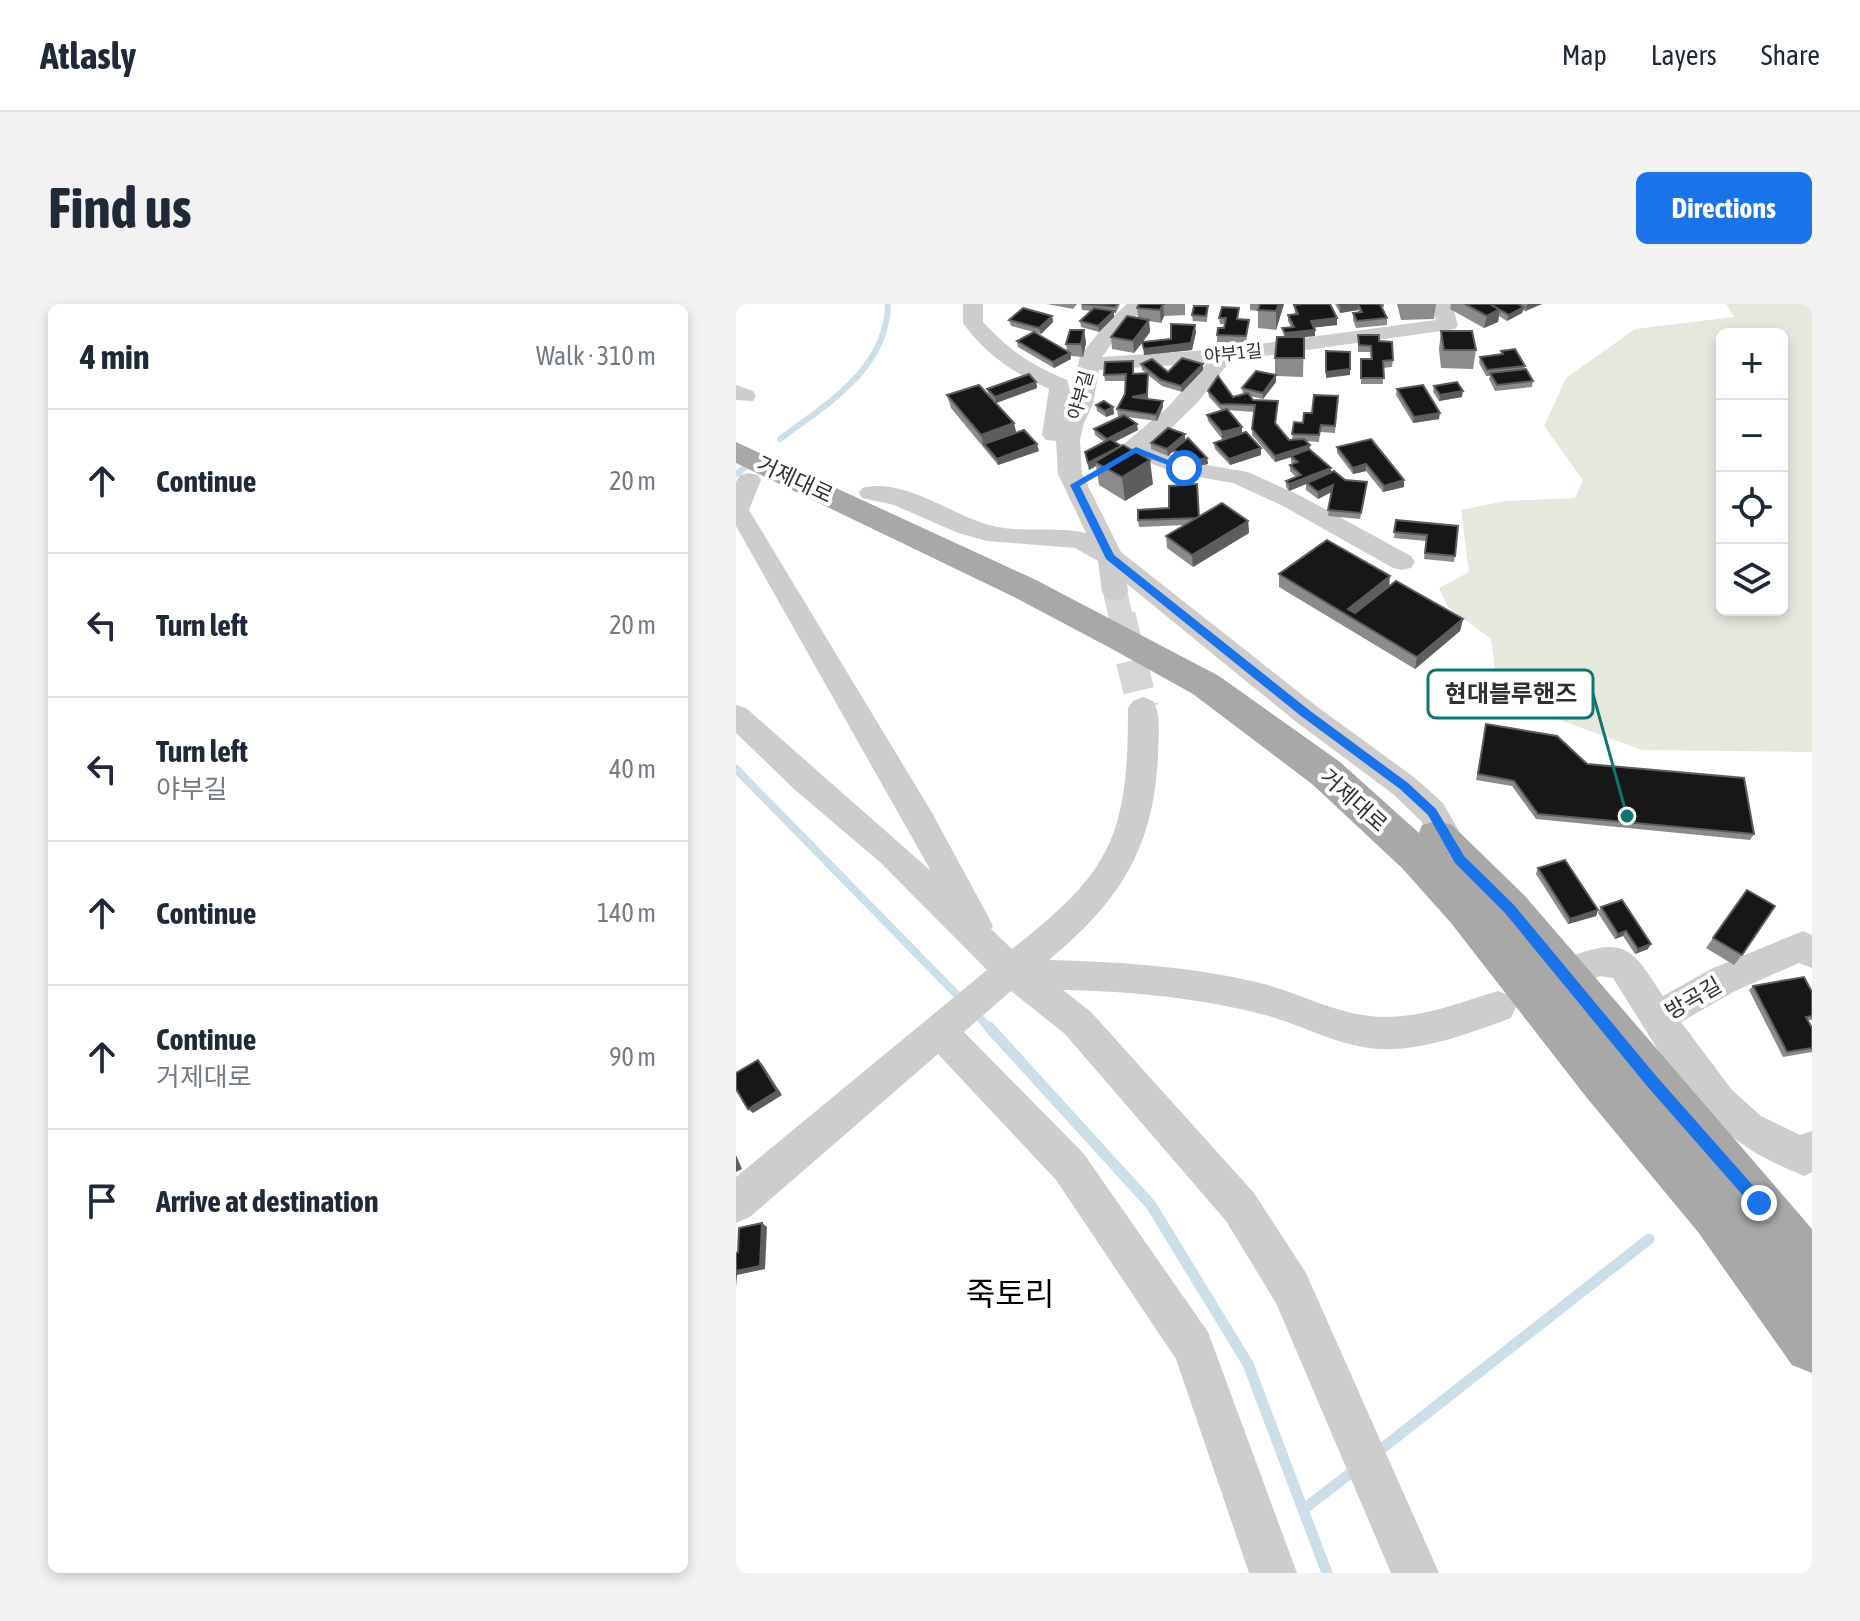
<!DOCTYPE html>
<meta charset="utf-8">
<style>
:root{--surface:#fff;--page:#f2f2f3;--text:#1f2937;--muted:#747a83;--line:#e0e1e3;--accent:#1a73e8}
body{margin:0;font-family:"Asap Condensed","Noto Sans KR",sans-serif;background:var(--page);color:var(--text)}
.controls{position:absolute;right:24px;top:24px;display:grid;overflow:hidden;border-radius:12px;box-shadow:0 4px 12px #0003}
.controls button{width:72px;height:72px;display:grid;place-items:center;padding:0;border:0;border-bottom:2px solid var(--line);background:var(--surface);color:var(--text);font:40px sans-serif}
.stop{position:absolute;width:24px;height:24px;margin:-18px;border:6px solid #1a73e8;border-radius:50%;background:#fff}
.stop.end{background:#1a73e8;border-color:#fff;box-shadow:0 2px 8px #0008}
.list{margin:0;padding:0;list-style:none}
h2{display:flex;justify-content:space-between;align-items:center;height:104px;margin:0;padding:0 32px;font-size:34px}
h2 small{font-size:26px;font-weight:400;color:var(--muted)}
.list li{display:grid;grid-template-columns:52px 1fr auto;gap:24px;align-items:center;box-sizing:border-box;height:144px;padding:0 32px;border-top:2px solid var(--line)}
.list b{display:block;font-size:30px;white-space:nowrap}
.list p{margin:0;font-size:26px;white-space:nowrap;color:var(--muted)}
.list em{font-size:26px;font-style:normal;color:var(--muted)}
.icon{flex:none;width:44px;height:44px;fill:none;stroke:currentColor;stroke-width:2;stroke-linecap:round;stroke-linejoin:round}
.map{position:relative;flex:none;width:1076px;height:1269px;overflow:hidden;border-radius:12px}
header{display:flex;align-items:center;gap:48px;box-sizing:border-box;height:112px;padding:0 40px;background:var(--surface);border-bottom:2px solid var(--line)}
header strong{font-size:38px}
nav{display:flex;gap:44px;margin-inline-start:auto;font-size:28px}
.intro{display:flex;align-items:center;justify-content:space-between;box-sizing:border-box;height:192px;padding:0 48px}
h1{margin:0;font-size:56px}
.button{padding:20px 36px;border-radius:12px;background:var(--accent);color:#fff;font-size:28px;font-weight:700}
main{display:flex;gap:48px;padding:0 48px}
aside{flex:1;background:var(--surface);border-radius:12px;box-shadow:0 4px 12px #0003}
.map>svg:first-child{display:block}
</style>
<header>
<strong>Atlasly</strong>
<nav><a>Map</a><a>Layers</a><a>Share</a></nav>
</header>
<div class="intro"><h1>Find us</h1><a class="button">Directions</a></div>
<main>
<aside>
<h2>4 min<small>Walk · 310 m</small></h2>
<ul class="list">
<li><svg class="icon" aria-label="ahead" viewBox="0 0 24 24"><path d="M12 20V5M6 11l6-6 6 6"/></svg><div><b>Continue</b></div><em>20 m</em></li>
<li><svg class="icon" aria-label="left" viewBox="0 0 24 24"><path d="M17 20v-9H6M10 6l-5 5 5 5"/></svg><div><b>Turn left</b></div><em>20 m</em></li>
<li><svg class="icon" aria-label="left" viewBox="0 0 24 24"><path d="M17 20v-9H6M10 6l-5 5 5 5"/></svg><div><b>Turn left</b><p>야부길</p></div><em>40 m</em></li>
<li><svg class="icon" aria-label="ahead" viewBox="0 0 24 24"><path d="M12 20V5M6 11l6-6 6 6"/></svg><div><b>Continue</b></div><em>140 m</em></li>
<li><svg class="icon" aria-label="ahead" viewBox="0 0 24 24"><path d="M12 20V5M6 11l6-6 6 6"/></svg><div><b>Continue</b><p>거제대로</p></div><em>90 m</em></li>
<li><svg class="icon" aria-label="arrive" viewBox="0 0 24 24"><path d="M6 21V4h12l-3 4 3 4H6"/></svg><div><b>Arrive at destination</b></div></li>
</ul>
</aside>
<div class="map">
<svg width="1076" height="1269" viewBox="0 0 1076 1269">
<rect width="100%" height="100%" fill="#fff"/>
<path fill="#e4e8dd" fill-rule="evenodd" d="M990,0H1076V448L906,446L763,394L755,335L712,303L703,284L733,268L725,206L769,197L839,194L847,176L808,122L830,74L899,25L998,13ZM986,30H1046V306H986Z"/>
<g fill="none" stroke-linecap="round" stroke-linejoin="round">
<g stroke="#ccdee7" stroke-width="6">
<path d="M44,135C91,100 151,65 152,0"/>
<path d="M0,170L10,163"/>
</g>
<g stroke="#ccdee7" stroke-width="8">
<path d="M0,465L227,697"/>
<path d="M238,707L254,725"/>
</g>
<g stroke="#ccdee7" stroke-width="11">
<path d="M253,723L415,901L512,1060L591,1269"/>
<path d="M639,1150L913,935"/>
<path d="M568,1205L621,1164"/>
</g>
<path stroke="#d6d6d6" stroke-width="24" stroke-dasharray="24 12" stroke-linecap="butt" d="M379,288L385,313"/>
<path stroke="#d6d6d6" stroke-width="31" stroke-dasharray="31 16" stroke-linecap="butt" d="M384,311L407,404"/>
<g fill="#cdcdcd" fill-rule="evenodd">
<path d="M227,0H247V18C274,47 295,61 331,76L336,92L344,52L372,17L391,0H413L386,25L366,53L487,45L700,16L696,0H716L722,21L719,25L494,57L462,98L416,143L453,158L512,168L565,192L675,252L679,258L675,264L666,266L657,264L547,202L497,179L440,169L401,154L384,162L376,160L372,155L376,150L432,103L471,59L363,66L357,100L348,119L344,136L346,170L385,248L579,401L679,474L707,499L739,555L734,564L723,568L712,564L685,517L657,490L559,417L391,280L392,288L388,294L379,297L370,294L366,288L362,257L339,244L251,237L222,229L158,201L126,194L123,189L126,184C169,173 216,212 257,222C287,229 320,222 350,229L322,170L320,137L310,136L306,131L313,85C279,70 249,50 227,19Z"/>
<path d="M0,81L17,87L20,92L17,97L0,96Z"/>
<path d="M13,169L22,171L25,176L13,206L195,507L252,612L257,622L255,625L276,645C376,567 392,532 392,404L397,397L407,393L417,397C426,411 422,434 422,451C418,544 384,597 313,656C383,658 451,662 520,678C563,688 604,713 649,713C688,713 725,698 762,687L775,692L780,703L775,714C734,729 688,747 644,745C605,743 570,723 533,712C466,694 396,687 327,686L355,708L518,889L570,969L703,1269H655L540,999L490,917L329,730L275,687L228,728L348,850L472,1028L561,1269H513L440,1055L320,876L202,750L14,913L0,919V873L251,666L145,559L59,486L0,429V401L10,404L195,567L0,222V178L4,171Z"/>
<path d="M1067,627L1076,631V664L1063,659L999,687L945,718L996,786L1025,812L1064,831L1076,827V868L1068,872C1010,848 985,829 946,781L916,794L903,789L897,777L903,765L927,754L877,674L864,672L846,679L834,675L829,664L834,653C890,631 897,646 927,692L975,665Z"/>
</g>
<path fill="#a8a8a8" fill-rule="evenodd" d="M0,138L300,276L483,372L604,458L683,529L686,521L701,517L716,521L789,592L1076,925V1069L1056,1061L962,928L851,794L715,619L666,564L576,480L457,390L378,346L276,292L0,159Z"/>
</g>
<g fill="#8b8b8b">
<path d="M311,0H341L337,5Z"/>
<path d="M345,0H384L380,9H378V13L363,28L345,23L344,17L355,7L346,6Z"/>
<path d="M403,0H449V11L428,12L425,19L413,17L414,28L407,38L435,35L460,28L456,46L408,51L406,39L398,49L376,45L375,33L402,14L401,4Z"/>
<path d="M514,0H548L540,26L522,24V7L514,6Z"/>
<path d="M599,0H648V3H646L651,14V21L620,24L617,16V9H623L622,6L604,9Z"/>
<path d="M661,0H700L698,15L665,16Z"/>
<path d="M715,0H806L789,7L787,6L786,9L771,17L763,12L762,18L748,24L714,5Z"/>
<path d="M558,1L601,21L578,23L579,32L565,33H568L567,73L540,72V78L527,95L514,92L517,96L542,97L540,120L553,136H556L558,118L567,119L576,109L602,92L599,129L584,128L583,138L570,137L574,141L573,145L595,164V168L630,185L624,215L592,212L596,188L582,195L570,186V180L553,187L550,183V177L560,173L554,167V161L557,160L555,158V153L539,158L516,131L518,108L492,106L506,129L486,135L472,117L471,111L487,106H485L473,93L472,87L497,93L507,90L506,84L539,71V54L548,33L546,24L555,23L552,17V11L559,10Z"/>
<path d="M472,2L471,18L457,17L456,11Z"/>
<path d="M503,4L502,15L513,16L510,39L481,38V31L488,24L489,20H484L483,14Z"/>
<path d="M316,12L317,18L305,30L298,28L331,47L330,40L348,26L350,39L347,53L335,52V55L318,64L282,43L281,37L298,28L275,22L273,16Z"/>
<path d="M705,27L740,46L737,65L705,64L703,45Z"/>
<path d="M622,31L643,37L657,56L656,63L647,64V80H625V55H635L634,48H622Z"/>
<path d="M765,47L789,62L788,65L797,77L796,83L759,87L753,75L754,72H750L743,59L744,53L765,51Z"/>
<path d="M405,60L432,68L467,60V66L446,88L426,82L412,71V95L427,103L421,117L391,113L402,126L379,138L417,180L389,197L363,181L360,162L353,166L349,148L368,138L359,131L358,125L384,112H382L381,105L389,90L390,77H369L368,71L398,63V70L410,69L406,66Z"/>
<path d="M300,78L301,84L260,99L253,91L251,85Z"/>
<path d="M698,82L726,93L703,97L697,88Z"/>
<path d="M661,85L703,115L677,119L660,91Z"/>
<path d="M211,91L278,119L280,128L303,147L262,161L215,104Z"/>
<path d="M360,101L377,103L378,110L370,113L361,107Z"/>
<path d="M449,136L471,154L472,160L462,162L438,153L437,147L432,152L415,145V139Z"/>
<path d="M478,139L525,144V151L494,161L479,145Z"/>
<path d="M601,143L668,183L647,188L630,167L617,170L601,149Z"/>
<path d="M463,213L512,217L513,229L457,263L431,244L430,232L449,221L403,223L402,216Z"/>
<path d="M660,216L722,222L718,258L688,255L690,237L658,234Z"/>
<path d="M543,270L727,315L724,327L679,365L543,283Z"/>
<path d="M749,426L851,460L1018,530L1014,536L800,515L776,482L740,476Z"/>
<path d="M802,564L862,606L860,612L832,620L800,570Z"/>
<path d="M1011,586L1006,651L998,661L970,644Z"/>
<path d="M865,603L912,645L899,650L887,632L879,635L862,609Z"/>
<path d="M1017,682L1076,688V716H1072L1076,724V748L1047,753L1013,686Z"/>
</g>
<g fill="#5d5d5d">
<path d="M427,0L428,12L425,19L424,6Z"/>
<path d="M543,0H548L540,26V7Z"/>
<path d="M622,0V6L604,9V2Z"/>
<path d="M792,0H806L789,7L791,1Z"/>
<path d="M788,3L786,9L771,17L773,11Z"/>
<path d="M764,5L762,18L748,24L751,12Z"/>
<path d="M378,7V13L363,28L362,22Z"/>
<path d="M316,12L317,18L305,30L303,24Z"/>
<path d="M601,14V21L575,24V17Z"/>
<path d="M413,16L414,28L398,49L397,37Z"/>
<path d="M459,21L460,28L456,46L408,51V45L455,39Z"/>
<path d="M348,26L350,39L347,53L345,40Z"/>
<path d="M579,26V32L549,35V29Z"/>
<path d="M334,49L335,55L318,64L317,58Z"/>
<path d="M467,60V66L446,88L445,82Z"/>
<path d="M614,65V71L590,74V68Z"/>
<path d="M412,69V96L396,93Z"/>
<path d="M540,71V78L527,95V89Z"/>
<path d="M300,78L301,84L260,99L259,93Z"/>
<path d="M727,87L726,93L703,97L704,91Z"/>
<path d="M427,97V103L421,117L420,111Z"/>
<path d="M377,103L378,110L370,113L369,107Z"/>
<path d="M704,109L703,115L677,119L678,113Z"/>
<path d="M278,119L281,132L248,140V143L245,131Z"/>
<path d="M401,120L402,126L372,141L371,135Z"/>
<path d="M506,123V129L486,135V128Z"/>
<path d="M449,130V137L432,152L431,145Z"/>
<path d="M301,140L303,147L262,161L261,155Z"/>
<path d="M574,141L573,148L539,158V152Z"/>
<path d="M385,142L359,158L360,162L353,166L352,159Z"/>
<path d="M525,144V151L494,161L493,155Z"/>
<path d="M471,154L472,160L462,162L461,156Z"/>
<path d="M414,156L417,180L389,197L386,173Z"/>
<path d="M630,160V167L617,170V164Z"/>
<path d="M595,164V170L553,187V180Z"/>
<path d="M668,176V183L647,188L648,182Z"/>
<path d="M597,181V187L582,195V188Z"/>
<path d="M512,217L513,229L457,263L456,251Z"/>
<path d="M654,272L653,285L615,314L612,305Z"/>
<path d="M727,315L724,327L679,365L681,353Z"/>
<path d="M862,606L860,612L832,620L834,615Z"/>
<path d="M890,627L887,632L879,635L882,630Z"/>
<path d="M915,640L912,645L899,650L902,645Z"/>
<path d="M22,756L26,760L46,791L17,809L12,805Z"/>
<path d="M0,851L6,865L0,868Z"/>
<path d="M26,919L31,923L29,965L1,971L0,984V967Z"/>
</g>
<g fill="#171717" stroke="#5d5d5d" stroke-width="2">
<path d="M347,0H381L379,3Z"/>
<path d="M403,0H429H427L424,6L401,4Z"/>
<path d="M524,0H543L540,7L522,6Z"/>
<path d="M567,0H594L601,14L575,17L579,26L549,29L546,24L558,23L552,11L562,10L558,1Z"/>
<path d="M603,0H622L604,2Z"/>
<path d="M622,0H644L651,14L621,17L617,9L626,8Z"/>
<path d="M729,0H754L764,5L751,12Z"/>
<path d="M754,0H782L788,3L773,11Z"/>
<path d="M458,2H472L470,12L456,11Z"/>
<path d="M486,3L503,4L501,15L513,16L510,32L481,31L482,24H488L490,14H483Z"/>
<path d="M287,4L316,12L303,24L273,16Z"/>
<path d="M358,4L378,7L362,22L344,17Z"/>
<path d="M391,12L413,16L397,37L375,33Z"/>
<path d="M435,20L459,21L455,39L408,45L406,38L435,35Z"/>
<path d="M334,26H348L345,40H330Z"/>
<path d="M705,27H736L740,46H708Z"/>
<path d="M298,28L334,49L317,58L281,37Z"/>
<path d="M622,31H643V37L656,38L657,56L647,57L648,74H625V55H636L635,42L623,41Z"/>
<path d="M541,33H568V54H539Z"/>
<path d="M779,45L789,62L751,66L744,53L767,50L765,47Z"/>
<path d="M590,47L614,48V65L590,68Z"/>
<path d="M446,54L467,60L445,82L425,76L405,60L416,55L432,68Z"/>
<path d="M397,57V70L412,69L411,90L396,93L427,97L420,111L381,105L389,90L390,70L368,71L369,58Z"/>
<path d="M790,65L797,77L761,81L754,69Z"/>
<path d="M520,67L540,71L527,89L506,84Z"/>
<path d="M293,70L300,78L259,93L251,85Z"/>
<path d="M482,72L497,93L512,89L517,96L542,97L539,119L553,136L568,135L574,141L539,152L516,125L519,101L484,100L472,87Z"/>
<path d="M721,78L727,87L704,91L698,82Z"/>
<path d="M243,81L278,119L245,131L211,91Z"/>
<path d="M687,81L704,109L678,113L661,85Z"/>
<path d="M578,91L602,92L599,122L585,121L583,131L556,130L558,118L567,119L568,109H576Z"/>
<path d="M368,97L377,103L369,107L360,101Z"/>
<path d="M491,105L506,123L486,128L471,111Z"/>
<path d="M388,111L401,120L371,135L358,125Z"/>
<path d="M432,124L449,130L431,145L415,139Z"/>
<path d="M288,126L301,140L261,155L248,140Z"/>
<path d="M510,128L525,144L493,155L478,139Z"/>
<path d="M452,134L471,154L461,156L437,146Z"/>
<path d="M374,135L385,142L352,159L349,148Z"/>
<path d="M635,135L668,176L648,182L630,160L617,164L601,143Z"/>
<path d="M387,141L414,156L386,173L359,158Z"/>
<path d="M573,145L595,164L553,180L550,177L565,171L554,161L562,158L555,152Z"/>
<path d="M598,167L609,176L631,178L625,209L592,206L597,181L582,188L571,179Z"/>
<path d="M461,180L463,214L402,216V206L433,204V182Z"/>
<path d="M486,199L512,217L456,251L430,232Z"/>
<path d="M660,216L722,222L719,252L689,249L691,231L658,228Z"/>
<path d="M591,236L654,272L612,305L619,309L660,277L727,315L681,353L543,270Z"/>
<path d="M750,420L821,432L851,460L1008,474L1018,530L802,510L778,477L742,470Z"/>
<path d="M829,556L862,606L834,615L802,564Z"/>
<path d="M1011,586L1039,602L1006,651L977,634Z"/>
<path d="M886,596L915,640L902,645L890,627L882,630L865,603Z"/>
<path d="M1068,673L1076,688V712L1070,713L1076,724V744L1051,748L1017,682Z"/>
<path d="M22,756L41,787L12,805L0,785V769Z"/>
<path d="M26,919L24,962L0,967V949L2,948L3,924Z"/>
</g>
<path fill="#1a73e8" d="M400,143L452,164L445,166L400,149L344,182L378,251L573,406L672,479L700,505L728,552L778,601L921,773L1028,894V904H1018L911,782L769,609L719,559L692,511L664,485L565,412L370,255L334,181Z"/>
<g text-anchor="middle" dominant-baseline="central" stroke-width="8" stroke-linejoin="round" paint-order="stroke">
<g font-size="18" fill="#303030" stroke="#fff">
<text transform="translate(497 49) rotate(-6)">야부1길</text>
<text transform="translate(344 91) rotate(-74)">야부길</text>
</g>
<g font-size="22" fill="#303030" stroke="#fff">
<text transform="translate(59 175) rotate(25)">거제대로</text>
<text transform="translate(618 496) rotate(42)">거제대로</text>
<text transform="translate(957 694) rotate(-30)">방곡길</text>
</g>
<g font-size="32" fill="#000" stroke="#fff">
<text x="274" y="989">죽토리</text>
</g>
</g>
<path fill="none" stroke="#0f766e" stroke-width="3" d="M891 512L857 390"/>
<circle fill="#0f766e" stroke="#fff" stroke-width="3" cx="891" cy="512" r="8"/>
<rect fill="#fff" stroke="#0f766e" stroke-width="3" x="692" y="366" width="165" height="48" rx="8"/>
<g font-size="24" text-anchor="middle" font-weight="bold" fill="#303030">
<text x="775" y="398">현대블루핸즈</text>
</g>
</svg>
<div class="controls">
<button>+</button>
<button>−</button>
<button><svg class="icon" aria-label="locate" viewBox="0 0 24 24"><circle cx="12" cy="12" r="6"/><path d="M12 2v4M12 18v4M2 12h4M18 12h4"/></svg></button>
<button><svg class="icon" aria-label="layers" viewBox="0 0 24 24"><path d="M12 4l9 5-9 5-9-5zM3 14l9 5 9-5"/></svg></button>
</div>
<div class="stop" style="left:448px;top:164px"></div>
<div class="stop end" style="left:1023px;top:899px"></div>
</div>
</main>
